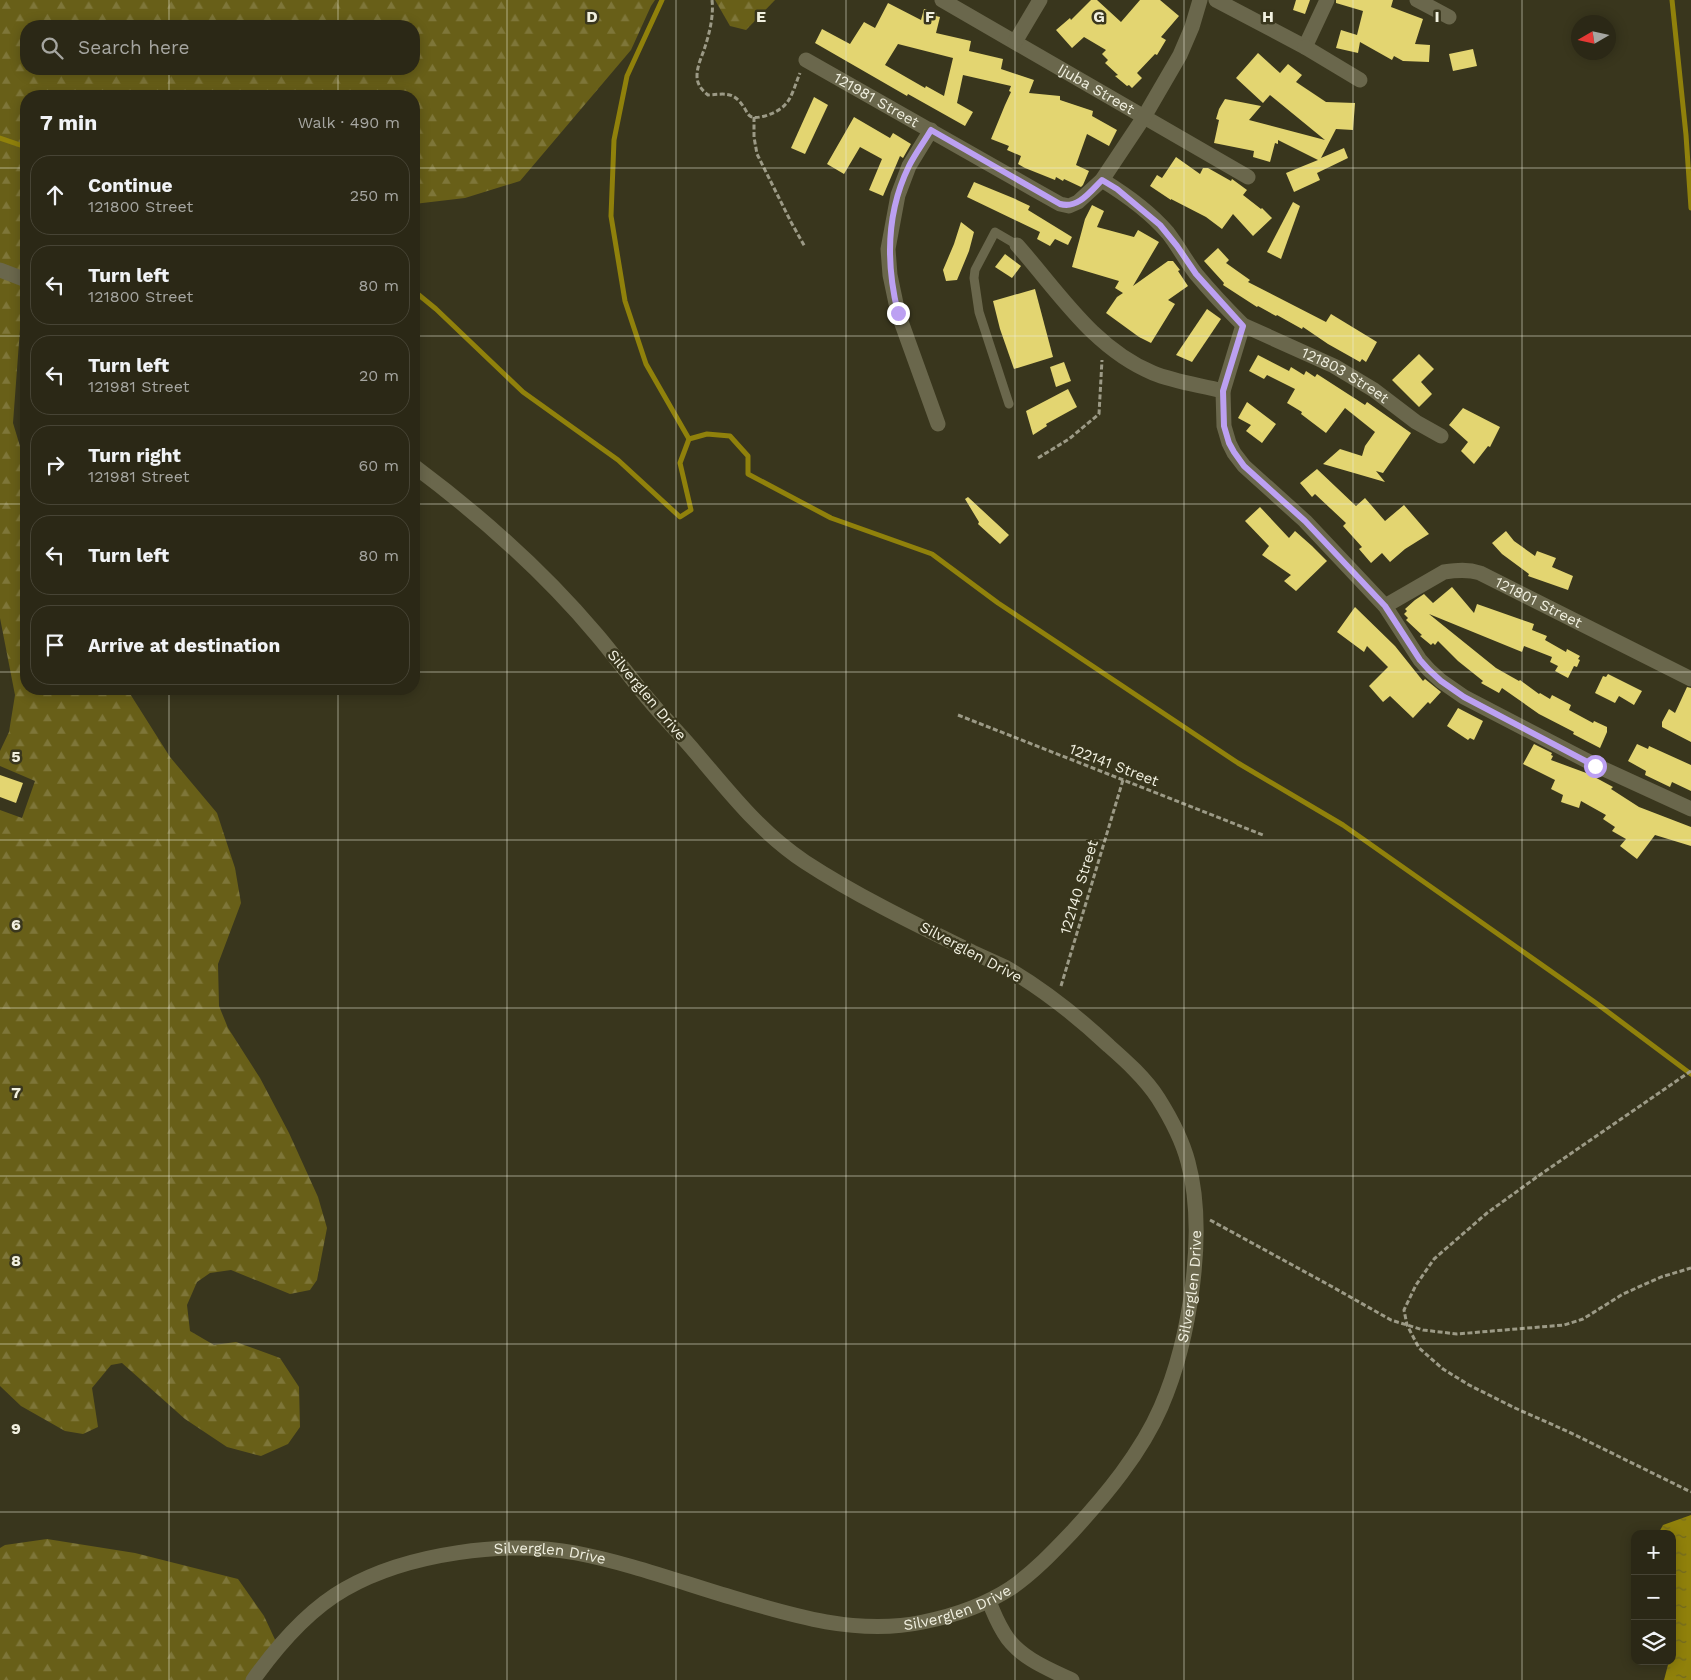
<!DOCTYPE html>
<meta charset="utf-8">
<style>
:root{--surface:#2b2816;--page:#33301f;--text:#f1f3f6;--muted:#a6a6a1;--line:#474435}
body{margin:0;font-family:"Work Sans",sans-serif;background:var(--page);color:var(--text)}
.controls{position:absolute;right:15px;bottom:15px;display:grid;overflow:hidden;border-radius:10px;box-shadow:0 2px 12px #0003}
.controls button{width:45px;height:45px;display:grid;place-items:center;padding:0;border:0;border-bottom:1px solid var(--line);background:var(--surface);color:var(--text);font:25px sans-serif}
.compass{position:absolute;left:1571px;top:15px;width:45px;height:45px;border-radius:50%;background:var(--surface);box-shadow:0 2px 12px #0003;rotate:261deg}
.stop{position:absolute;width:15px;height:15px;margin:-11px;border:4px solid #bca0f2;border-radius:50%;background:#fff}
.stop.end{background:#bca0f2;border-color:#fff;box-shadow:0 1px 5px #0008}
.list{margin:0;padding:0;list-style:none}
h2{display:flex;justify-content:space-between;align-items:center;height:65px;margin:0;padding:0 20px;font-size:21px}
h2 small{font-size:16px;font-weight:400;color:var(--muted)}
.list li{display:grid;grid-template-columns:32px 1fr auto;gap:15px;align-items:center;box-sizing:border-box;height:80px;margin:0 10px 10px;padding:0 10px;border:1px solid var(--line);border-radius:20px}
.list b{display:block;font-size:19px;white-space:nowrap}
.list p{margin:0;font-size:16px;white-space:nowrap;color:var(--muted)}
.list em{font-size:16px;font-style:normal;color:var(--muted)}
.icon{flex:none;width:28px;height:28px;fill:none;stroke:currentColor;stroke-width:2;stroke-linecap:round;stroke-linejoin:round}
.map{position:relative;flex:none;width:1691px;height:1680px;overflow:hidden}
.search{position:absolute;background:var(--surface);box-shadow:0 2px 12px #0003;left:20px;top:20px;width:400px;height:55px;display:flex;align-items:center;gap:12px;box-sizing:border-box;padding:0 18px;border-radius:20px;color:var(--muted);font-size:19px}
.panel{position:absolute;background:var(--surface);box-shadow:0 2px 12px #0003;left:20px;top:90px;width:400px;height:605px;border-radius:20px}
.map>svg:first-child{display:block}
</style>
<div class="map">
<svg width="1691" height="1680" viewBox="0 0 1691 1680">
<defs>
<pattern id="forest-firs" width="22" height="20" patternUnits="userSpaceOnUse" patternTransform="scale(1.25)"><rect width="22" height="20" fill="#685f18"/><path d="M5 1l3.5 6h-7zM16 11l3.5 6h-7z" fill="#7e7639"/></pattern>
<pattern id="water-ripples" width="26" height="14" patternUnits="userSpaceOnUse" patternTransform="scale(1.25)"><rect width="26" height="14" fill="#90810b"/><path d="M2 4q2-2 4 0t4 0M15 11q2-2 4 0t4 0" fill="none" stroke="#736a21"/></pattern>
</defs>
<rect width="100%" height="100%" fill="#39361d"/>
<g fill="url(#forest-firs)" fill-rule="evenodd">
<path d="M0,0H655L651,6L631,50L520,181L465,198L414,204V96H26V278L20,329L13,423L26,466V689H127L170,757L217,813L235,868L241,903L218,964L219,1006L228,1028L260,1078L289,1133L318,1197L327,1228L317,1280L310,1290L290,1294L231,1270L210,1273L197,1282L187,1305L190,1331L214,1345L236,1342L280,1358L299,1387L300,1427L288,1444L261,1456L227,1447L185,1419L122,1363L111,1365L92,1388L98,1427L83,1434L65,1431L21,1406L0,1386V810L22,818L35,781L0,766V751L9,732L15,695L0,618ZM26,26H414V69H26Z"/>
<path d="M715,0H775L746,30L730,26Z"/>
<path d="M47,1539L135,1553L238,1579L264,1616L278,1646L251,1680H0V1548L5,1545Z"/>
</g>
<path fill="url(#water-ripples)" d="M1691,1515V1680H1664L1669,1661H1672V1534H1658L1663,1525Z"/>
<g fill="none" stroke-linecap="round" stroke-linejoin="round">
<g stroke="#90810b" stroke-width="5">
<path d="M662,0L627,76L614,140L611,216L625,301L646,364L689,439"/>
<path d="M1672,0L1686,135L1691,208"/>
<path d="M0,138L26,147"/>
<path d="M414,291L436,309L523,392L618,460L680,517L691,510L680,463L689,439L707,434L730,436L748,456V474L831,518L932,554L998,603L1238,763L1343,825L1596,1003L1691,1074"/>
</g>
</g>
<g fill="#e3d571" fill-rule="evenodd">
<path d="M1091,0H1097L1121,22L1140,0H1160L1179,16L1161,37L1166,40L1157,55L1155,54L1137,73L1142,78L1132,88L1129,85L1127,86L1115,76L1118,75L1105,63L1108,60L1102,54L1106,50L1084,37L1072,48L1056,30L1070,18L1071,20Z"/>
<path d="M1296,0H1310L1305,14L1293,10Z"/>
<path d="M1336,0H1393L1391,7L1423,19L1415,44L1430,45L1429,62L1403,61L1394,56L1392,60L1360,42L1358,53L1336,48L1341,30L1357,35L1363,11L1336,3Z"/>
<path d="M888,3L921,20L924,9L937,13L936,16L940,17L936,33L971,41L969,51L1003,59L1001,69L1034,80L1029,93L1060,96V100L1093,111L1092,116L1117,130L1109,146L1087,134L1076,165L1089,171L1083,185L1081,187L1064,179L1063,181L1056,177L1055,180L1025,168L1018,164L1021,156L1007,150L1009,146L991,139L1005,105L1011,92L1009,91L1011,86L963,75L957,103L973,112L965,126L908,94L907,96L815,43L822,29L850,44L864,22L875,28ZM898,44L953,58L944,96L926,86L925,88L885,65Z"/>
<path d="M1473,49L1477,66L1453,71L1449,54Z"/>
<path d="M1258,53L1280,73L1288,64L1302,75L1296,82L1326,102L1355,103L1353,130L1336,129L1321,158L1344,148L1348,158L1317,173L1320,180L1294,192L1286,173L1318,160L1278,140V144L1275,143L1270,162L1253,157L1254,151L1214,143L1219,120L1216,119L1219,109L1225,99L1261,106L1249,120L1325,140L1270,95L1263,103L1236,78Z"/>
<path d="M814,97L828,105L805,154L791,148Z"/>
<path d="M854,117L890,138L893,133L911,144L903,158L900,156L883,196L869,190L882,159L860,147L844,174L827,164Z"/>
<path d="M1176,157L1200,174L1203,168H1208L1231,181L1232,179L1247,190L1243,195L1261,209L1262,208L1272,218L1253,236L1233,214L1222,229L1206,217L1171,199V200L1150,186L1157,175L1162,178Z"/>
<path d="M974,182L1013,198L1030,206L1028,210L1072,237L1068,245L1055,239L1050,246L1037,239L1040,232L967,197Z"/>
<path d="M1293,202L1300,206L1281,259L1267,252Z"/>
<path d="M1092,205L1104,211L1097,227L1134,237L1138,230L1159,242L1133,286L1168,261H1173L1180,270L1178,271L1188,286L1168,300L1175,304L1151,343L1139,337L1106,313L1117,297L1123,293L1115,288L1119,281L1072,267L1085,219Z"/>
<path d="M961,222L974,232L969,251L957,280L946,281L943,270L954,244Z"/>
<path d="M1218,248L1229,260L1226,263L1250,280L1248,282L1326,322L1331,314L1377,342L1366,362L1362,359L1360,362L1328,344L1303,327L1302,329L1277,315L1276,316L1258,306L1257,307L1223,285L1224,283L1204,261Z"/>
<path d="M1005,254L1021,266L1012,278L995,267Z"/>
<path d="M1035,289L1053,357L1014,369L1000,329L993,301Z"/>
<path d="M1207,309L1221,319L1192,362L1176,355Z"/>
<path d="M1419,354L1434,369L1421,382L1432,394L1419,407L1392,380Z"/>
<path d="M1258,355L1289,371L1291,367L1304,375L1306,371L1315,377L1317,374L1365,405L1367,402L1411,433L1383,473L1376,471L1385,482L1323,464L1340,449L1362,456L1365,446L1375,432L1345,408L1326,433L1301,414L1302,412L1287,403L1295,389L1267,375L1264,379L1249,371Z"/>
<path d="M1064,362L1071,381L1056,387L1050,367Z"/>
<path d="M1068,389L1077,407L1046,424L1047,426L1033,435L1026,411Z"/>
<path d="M1247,402L1276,424L1262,443L1246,431L1251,425L1238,418Z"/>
<path d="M1463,408L1500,427L1490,447L1488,446L1474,464L1461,451L1468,442L1449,425Z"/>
<path d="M1317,469L1356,506L1365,498L1385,521L1404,505L1429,534L1405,549L1390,562L1382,553L1371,563L1359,549L1362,547L1343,526L1346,523L1315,494L1312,497L1300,483Z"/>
<path d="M968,497L1009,535L1000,544L978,524L979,522L965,499Z"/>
<path d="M1260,507L1289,538L1295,531L1312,546L1327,561L1296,591L1284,581L1291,575L1262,555L1269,546L1245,521Z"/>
<path d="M1506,531L1514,541L1535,556L1537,551L1556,558L1552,567L1573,576L1568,590L1528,576L1529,574L1502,554L1492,543Z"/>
<path d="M1452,587L1474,613L1477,604L1534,624L1532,630L1547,636L1545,640L1566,652L1567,649L1580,656L1578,659L1580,660L1577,667L1574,666L1568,678L1555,671L1558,666L1550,662L1552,657L1524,646L1522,652L1429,614L1496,668L1519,681L1520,680L1539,694L1540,693L1550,699L1552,695L1571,705L1569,710L1593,723L1594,721L1607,727V732L1600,748L1573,734L1574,732L1539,714L1502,688L1499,693L1481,683L1483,681L1458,661L1438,641L1435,645L1433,643L1431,645L1420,636L1422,635L1406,620L1408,618L1404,614L1407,611L1405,609L1415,600L1424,594L1433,603Z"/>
<path d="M1355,607L1395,646L1423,681L1425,679L1441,692L1430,704L1428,702L1413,718L1390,696L1383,702L1369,686L1388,667L1367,646L1364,652L1337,632Z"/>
<path d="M1608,674L1642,691L1634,705L1619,696L1615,703L1595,693L1603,676L1606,677Z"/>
<path d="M1687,687L1691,688V742L1662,727V722L1669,709L1675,713Z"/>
<path d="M1458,708L1483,721L1474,740L1470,738L1468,740L1447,726Z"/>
<path d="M1534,744L1552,753L1551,755L1553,756L1551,760L1589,774L1613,787L1611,789L1639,807L1691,827V846L1655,835L1637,859L1620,846L1626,839L1612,831L1615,827L1603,819L1606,815L1581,801L1579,808L1561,802L1563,795L1551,789L1555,780L1523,764Z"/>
<path d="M1637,744L1648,749L1649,746L1691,765V791L1672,782L1670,787L1645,775L1646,771L1628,761Z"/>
<path d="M0,775L23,783L16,803L0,797Z"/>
</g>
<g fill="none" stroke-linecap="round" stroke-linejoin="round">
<g stroke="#9c9a86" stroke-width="3" stroke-dasharray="5 2.5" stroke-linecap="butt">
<path d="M712,0C714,16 709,35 704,50C701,58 697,67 697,76C697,85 702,90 708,95C724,94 733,91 743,106C745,108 747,114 750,116C754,119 760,117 765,116C791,108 791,95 800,73"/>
<path d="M754,117V137L757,154L791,222L805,247"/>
<path d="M1038,458L1069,439L1099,414L1102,360"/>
<path d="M958,715L1263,835"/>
<path d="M1061,986L1123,780"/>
<path d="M1691,1071L1541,1174L1487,1213L1434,1259L1416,1285L1404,1310L1407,1325L1419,1348L1443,1369L1469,1385L1515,1408L1569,1432L1691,1492"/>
<path d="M1210,1220L1329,1285L1391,1320L1423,1330L1457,1334L1564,1325L1583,1319L1623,1294L1661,1277L1691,1268"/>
</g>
<path stroke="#6a674c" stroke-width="9" d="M1009,404L979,312L974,278L975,270L995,232L1017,245"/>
<g stroke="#6a674c" stroke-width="15">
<path id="s1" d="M942,0L1248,177"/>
<path d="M1216,0L1305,47L1327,0"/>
<path d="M1417,0L1449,17"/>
<path d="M1015,42L1040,0"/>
<path d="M1305,47L1360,80"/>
<path id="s2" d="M806,60L1035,190L1060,204L1069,206L1078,202L1102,180L1144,117L1180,55L1192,27L1200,0"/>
<path d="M931,130L909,166L898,195L888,249L890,275L898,313L938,424"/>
<path d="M1102,180C1125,194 1150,212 1168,233C1178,246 1186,261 1196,274C1211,292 1227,309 1243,325L1223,391L1224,426L1229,443L1234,453L1244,466L1305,521L1385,606L1420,660L1429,670L1441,681L1464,697L1595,765L1691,809"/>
<path d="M1017,245C1058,291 1093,348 1153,373C1175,382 1200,385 1223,391"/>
<path id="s3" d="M1243,325L1334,366L1374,390L1416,422L1441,436"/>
<path id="s4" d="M1385,606L1444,572C1457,570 1468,569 1480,573L1691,679"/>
<path d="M989,1601C993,1612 998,1623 1004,1633C1018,1657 1048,1669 1072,1680"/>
</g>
<g stroke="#6a674c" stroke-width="15">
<path d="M0,270L26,280"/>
<path id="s5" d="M253,1680C278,1645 308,1610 345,1589C408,1553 507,1540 576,1553C623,1562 669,1578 714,1592C781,1612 852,1637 923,1622C953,1616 985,1605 1011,1588C1034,1572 1053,1552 1072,1532C1106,1495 1141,1453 1161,1407C1190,1340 1207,1232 1188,1162C1182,1139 1170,1117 1158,1098C1145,1078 1126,1061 1109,1046C1077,1016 1043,989 1005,967C994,962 983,957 972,952C917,925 857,896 805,862C760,832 731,794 696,753C681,735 664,718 649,700C631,679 615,656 597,635C543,571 481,516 414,466"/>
</g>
</g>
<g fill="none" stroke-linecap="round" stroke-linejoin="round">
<path stroke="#bca0f2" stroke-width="6" d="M898,313C886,264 886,213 909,166C915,154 924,142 931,130L1060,204C1078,209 1090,192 1102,180L1117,189L1160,225L1177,246L1196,274L1243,326L1223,391L1224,426L1229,443L1234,452L1244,466L1305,521L1385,606L1420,660L1429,670L1441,681L1464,697L1595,766"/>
</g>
<path fill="none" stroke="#f1f0e0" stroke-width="1" stroke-opacity="0.55" d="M169,0V26M338,0V26M507,0V1680M676,0V1680M846,0V1680M1015,0V1680M1184,0V1680M1353,0V1680M1522,0V1680M169,69V96M338,69V96M0,168H26M414,168H1691M0,336H26M414,336H1691M0,504H26M414,504H1691M0,672H26M414,672H1691M169,689V1680M338,689V1680M0,840H1691M0,1008H1691M0,1176H1691M0,1344H1691M0,1512H1691"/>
<g text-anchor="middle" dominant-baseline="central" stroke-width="5" stroke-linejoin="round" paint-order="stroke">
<g font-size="15" fill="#f1f0e0" stroke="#39361d">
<text stroke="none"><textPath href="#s1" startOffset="178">Ijuba Street</textPath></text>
<text stroke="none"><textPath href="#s2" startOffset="81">121981 Street</textPath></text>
<text stroke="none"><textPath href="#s3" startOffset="114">121803 Street</textPath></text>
<text stroke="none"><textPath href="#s4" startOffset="170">121801 Street</textPath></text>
<text transform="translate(647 695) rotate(50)">Silverglen Drive</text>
<text transform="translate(1114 765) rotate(21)">122141 Street</text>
<text transform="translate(1079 887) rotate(-73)">122140 Street</text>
<text transform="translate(971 952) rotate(28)">Silverglen Drive</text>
<text stroke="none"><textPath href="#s5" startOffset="1182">Silverglen Drive</textPath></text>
<text stroke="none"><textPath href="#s5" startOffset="342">Silverglen Drive</textPath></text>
<text stroke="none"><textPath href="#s5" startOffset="762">Silverglen Drive</textPath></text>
</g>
</g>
<g font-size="16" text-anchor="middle" font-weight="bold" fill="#f1f0e0" stroke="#39361d" stroke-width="5" stroke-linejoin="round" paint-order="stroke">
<text x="592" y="22">D</text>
<text x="761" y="22">E</text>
<text x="930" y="22">F</text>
<text x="1099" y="22">G</text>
<text x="1268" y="22">H</text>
<text x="1437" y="22">I</text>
<text x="16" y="762">5</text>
<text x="16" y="930">6</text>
<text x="16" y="1098">7</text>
<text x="16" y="1266">8</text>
<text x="16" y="1434">9</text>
</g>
</svg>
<div class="controls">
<button>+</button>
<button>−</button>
<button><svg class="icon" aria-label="layers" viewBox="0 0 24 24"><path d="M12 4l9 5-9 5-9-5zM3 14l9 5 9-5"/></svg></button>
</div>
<svg class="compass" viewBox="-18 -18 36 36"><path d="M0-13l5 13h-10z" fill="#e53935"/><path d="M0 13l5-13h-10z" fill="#a6a6a1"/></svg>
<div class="stop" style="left:1595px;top:766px"></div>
<div class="stop end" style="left:898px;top:313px"></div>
<div class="search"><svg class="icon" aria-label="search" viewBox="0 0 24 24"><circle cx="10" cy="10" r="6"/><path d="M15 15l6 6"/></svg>Search here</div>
<section class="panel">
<h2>7 min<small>Walk · 490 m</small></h2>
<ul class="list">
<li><svg class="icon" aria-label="ahead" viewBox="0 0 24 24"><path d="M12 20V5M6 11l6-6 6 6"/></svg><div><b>Continue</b><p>121800 Street</p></div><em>250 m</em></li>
<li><svg class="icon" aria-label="left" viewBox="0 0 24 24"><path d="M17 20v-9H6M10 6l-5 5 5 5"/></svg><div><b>Turn left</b><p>121800 Street</p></div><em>80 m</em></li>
<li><svg class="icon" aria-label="left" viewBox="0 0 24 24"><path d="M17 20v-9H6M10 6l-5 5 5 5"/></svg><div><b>Turn left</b><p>121981 Street</p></div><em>20 m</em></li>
<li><svg class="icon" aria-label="right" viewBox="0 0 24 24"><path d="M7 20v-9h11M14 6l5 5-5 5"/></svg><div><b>Turn right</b><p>121981 Street</p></div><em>60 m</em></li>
<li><svg class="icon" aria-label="left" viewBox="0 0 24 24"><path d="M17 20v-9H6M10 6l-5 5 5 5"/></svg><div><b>Turn left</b></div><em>80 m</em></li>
<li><svg class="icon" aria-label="arrive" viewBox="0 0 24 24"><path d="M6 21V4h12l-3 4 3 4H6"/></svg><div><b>Arrive at destination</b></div></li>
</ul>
</section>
</div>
